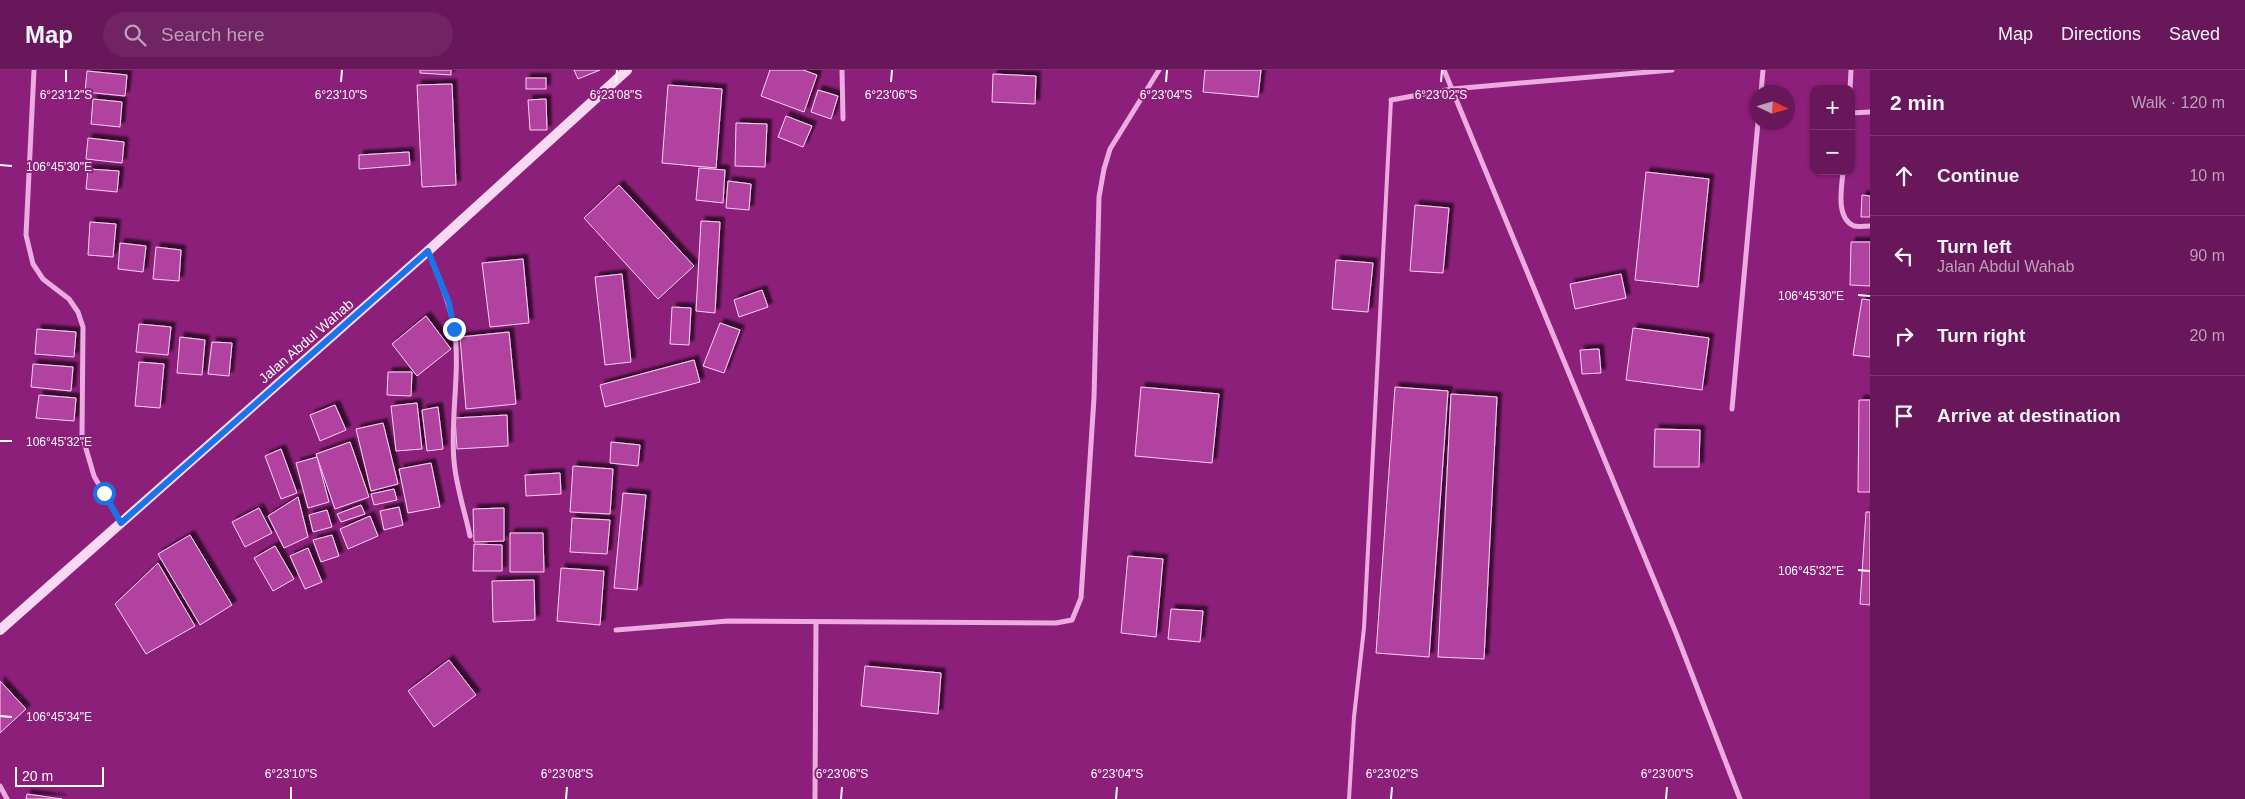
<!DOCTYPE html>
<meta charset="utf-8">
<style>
:root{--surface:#69175b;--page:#712464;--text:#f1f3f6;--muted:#bd9fbb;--line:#7c3671}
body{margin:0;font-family:Helvetica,sans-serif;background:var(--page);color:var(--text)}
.controls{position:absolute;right:15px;top:15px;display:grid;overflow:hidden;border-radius:10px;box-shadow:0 1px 4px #0004}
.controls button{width:45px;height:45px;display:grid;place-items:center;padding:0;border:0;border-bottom:1px solid var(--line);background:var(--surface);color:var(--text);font:25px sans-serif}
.compass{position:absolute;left:1750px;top:15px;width:45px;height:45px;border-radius:50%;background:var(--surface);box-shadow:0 1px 4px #0004;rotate:94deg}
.scale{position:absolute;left:15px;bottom:12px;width:89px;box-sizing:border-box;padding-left:5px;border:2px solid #fff;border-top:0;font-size:14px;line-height:18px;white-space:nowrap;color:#fff;-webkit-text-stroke:4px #8c1f79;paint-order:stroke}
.stop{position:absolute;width:15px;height:15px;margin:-11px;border:4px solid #1a73e8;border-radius:50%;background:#fff}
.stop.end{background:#1a73e8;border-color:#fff;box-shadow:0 1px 5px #0008}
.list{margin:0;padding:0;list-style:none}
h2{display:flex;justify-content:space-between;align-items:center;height:65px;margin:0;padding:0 20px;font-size:21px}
h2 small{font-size:16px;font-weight:400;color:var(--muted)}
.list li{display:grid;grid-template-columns:32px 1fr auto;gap:15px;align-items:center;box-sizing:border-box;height:80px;padding:0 20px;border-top:1px solid var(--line)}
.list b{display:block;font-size:19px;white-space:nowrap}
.list p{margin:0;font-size:16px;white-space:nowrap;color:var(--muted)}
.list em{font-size:16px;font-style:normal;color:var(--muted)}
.icon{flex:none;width:28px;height:28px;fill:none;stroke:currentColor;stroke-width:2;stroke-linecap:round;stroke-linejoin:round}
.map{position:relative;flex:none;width:1870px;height:729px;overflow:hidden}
header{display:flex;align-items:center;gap:30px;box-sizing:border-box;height:70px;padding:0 25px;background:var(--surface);border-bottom:1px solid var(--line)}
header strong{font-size:24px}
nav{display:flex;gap:28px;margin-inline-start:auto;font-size:18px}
.search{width:350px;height:45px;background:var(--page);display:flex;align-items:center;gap:12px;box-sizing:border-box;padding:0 18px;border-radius:28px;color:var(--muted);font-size:19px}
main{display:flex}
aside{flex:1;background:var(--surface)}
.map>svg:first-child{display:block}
</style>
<header>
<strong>Map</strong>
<div class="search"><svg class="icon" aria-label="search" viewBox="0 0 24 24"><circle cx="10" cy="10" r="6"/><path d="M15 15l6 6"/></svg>Search here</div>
<nav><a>Map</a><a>Directions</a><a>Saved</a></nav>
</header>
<main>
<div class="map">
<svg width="1870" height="729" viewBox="0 0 1870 729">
<defs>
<filter id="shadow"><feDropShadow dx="4.5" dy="-4.5" stdDeviation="1" flood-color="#0009"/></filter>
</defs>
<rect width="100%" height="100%" fill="#8c1f79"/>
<g fill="#b243a0" stroke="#f9d1f2" filter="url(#shadow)">
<path d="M420,0H451V5L420,3Z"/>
<path d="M574,0H600L578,9Z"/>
<path d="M770,0H803L817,5L804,42L761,26Z"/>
<path d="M1205,0H1261L1258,27L1203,22Z"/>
<path d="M87,1L127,5L125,26L85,22Z"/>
<path d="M993,4L1036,6L1035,34L992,32Z"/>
<rect x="526" y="8" width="20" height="11"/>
<path d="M452,14L456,115L422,117L417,15Z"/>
<path d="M668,15L722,19L716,98L662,93Z"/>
<path d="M818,20L838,26L831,49L811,42Z"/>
<path d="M93,29L122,32L120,57L91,54Z"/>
<path d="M546,29L547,60H530L528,30Z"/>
<path d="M786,46L812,56L803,77L778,67Z"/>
<path d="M736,53L767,54L765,97L735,96Z"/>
<path d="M88,68L124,72L122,93L86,89Z"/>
<path d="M409,82L410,95L359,99V85Z"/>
<path d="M699,98L725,100L723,133L696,130Z"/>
<path d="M88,99L119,101L117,122L86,119Z"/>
<path d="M1646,102L1709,109L1698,217L1635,210Z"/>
<path d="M728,111L751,114L749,140L726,138Z"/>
<path d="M619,115L694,196L658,229L584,148Z"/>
<path d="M1862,125L1870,126V147H1861Z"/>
<path d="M1415,135L1449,138L1443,203L1410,201Z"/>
<path d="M701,151L720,152L715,243L696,241Z"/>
<path d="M90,152L116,154L113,187L88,185Z"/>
<path d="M1851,172H1870V216L1850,215Z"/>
<path d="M120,173L146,176L143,202L118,199Z"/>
<path d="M156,177L181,180L179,211L153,209Z"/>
<path d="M523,189L529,253L490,257L482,193Z"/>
<path d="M1336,190L1373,193L1368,242L1332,239Z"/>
<path d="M622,204L631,292L605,295L595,207Z"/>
<path d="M1621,204L1626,228L1575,239L1570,214Z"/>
<path d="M762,220L768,237L739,247L734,230Z"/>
<path d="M1862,229L1870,230V287L1853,285Z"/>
<path d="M672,237L691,238L689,275L670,274Z"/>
<path d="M426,246L451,279L417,306L392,274Z"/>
<path d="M720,253L740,260L724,303L703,296Z"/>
<path d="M139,254L171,257L168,285L136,282Z"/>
<path d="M1633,258L1709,268L1702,320L1626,310Z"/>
<path d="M37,259L76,262L74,287L35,284Z"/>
<path d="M509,262L516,334L466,339L460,267Z"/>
<path d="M180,267L205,270L202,305L177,303Z"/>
<path d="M212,272L232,273L229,306L208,304Z"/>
<path d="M1599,279L1601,303L1582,304L1580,280Z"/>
<path d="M694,290L700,312L605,337L600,315Z"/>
<path d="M139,292L164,294L160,338L135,336Z"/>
<path d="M33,294L73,297L71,321L31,317Z"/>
<path d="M388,302H412L411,326L387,325Z"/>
<path d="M1141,317L1219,324L1212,393L1135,386Z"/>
<path d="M1395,317L1448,321L1429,587L1376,583Z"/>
<path d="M1451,324L1497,327L1484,589L1438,587Z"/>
<path d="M39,325L76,328L74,351L36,348Z"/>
<path d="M1859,330H1870V422H1858Z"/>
<path d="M417,333L422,379L396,381L391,336Z"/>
<path d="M335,335L346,360L320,371L310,345Z"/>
<path d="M438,337L443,379L427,381L422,340Z"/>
<path d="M507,345L508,376L457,379L455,348Z"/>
<path d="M383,353L398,414L371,421L356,359Z"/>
<path d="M1655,359L1700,360L1699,397H1654Z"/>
<path d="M350,372L369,427L335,439L316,384Z"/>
<path d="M611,372L640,375L638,396L610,393Z"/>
<path d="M281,379L297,423L281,429L265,386Z"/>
<path d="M317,387L329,432L308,438L296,393Z"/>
<path d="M431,393L440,437L408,443L399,399Z"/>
<path d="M573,396L613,399L610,444L570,442Z"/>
<path d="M560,403L561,424L526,426L525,405Z"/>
<path d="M394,419L397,430L374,435L371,424Z"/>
<path d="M623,423L646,425L637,520L614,518Z"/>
<path d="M298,427L308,467L284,478L268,446Z"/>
<path d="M361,435L365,444L341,452L337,444Z"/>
<path d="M399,437L403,455L384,460L380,441Z"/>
<path d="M259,438L272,463L245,477L232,452Z"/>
<path d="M504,438V471L474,472L473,439Z"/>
<path d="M327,440L332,457L313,462L309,445Z"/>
<path d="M1866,442H1870V535L1860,534Z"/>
<path d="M370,446L378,466L348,479L340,459Z"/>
<path d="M572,448L610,450L607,484L570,482Z"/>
<path d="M510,463H543L544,502H510Z"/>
<path d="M190,465L232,535L200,555L158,484Z"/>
<path d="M332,465L339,486L321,492L313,470Z"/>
<path d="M474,474L502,475V501H473Z"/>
<path d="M275,476L294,509L273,521L254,488Z"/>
<path d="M308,478L322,512L305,519L290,486Z"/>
<path d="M1128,486L1163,489L1156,567L1121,563Z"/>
<path d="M158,493L195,556L146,584L115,534Z"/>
<path d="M561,498L604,501L600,555L557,551Z"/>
<path d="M534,510L535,550L493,552L492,511Z"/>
<path d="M1171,539L1203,541L1200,572L1168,569Z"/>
<path d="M449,590L476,625L434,657L408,621Z"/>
<path d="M865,596L941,603L938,644L861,636Z"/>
<path d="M0,611L26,639L0,663Z"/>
<path d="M27,724L62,729H26Z"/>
</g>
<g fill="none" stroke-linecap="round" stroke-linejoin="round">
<path stroke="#ecace2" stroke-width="4" d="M1349,729L1354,647L1364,558L1391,30"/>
<g stroke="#ecace2" stroke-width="5">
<path d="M34,0L26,165L33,194L43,209L69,229L78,242L83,257L82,365L94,406L121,453"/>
<path d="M842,0L843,49"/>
<path d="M1444,0L1676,563L1740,729"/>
<path d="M1850,19L1851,0"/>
<path d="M1761,22L1763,0"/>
<path d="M1391,30L1452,19L1672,0"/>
<path d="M1851,43L1870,42"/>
<path d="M1843,101C1842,117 1835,148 1854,156C1858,157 1865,156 1870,156"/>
<path d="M428,181C438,206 449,231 454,257C461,301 450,347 454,391C456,416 465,442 470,466"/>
<path d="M1732,339L1758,52"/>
<path d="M616,560L728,551L1056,553L1072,550L1081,528L1094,328L1099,127L1104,99L1110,79L1159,0"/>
<path d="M0,716L7,729"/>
<path d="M815,729L816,552"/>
</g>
<path stroke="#f9d8f3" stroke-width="10" d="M0,560L428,181L627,0"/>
</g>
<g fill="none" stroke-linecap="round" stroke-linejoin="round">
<path stroke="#1a73e8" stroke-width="6" d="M104,423L121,453L428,181L449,233L454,259"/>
</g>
<path fill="none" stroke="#fff" stroke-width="2" d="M66,12V0M341,12L342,0M616,12L617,0M891,12L892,0M1166,12L1167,0M1441,12L1442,0M0,95L12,96M1858,225L1870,226M0,371H12M1858,500L1870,501M0,646L12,647M291,729V717M566,729L567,717M841,729L842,717M1116,729L1117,717M1391,729L1392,717M1666,729L1667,717"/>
<g text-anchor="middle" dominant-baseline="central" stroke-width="4" stroke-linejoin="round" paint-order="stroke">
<g font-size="14" fill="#fff" stroke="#8c1f79">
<text transform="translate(306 271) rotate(-41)">Jalan Abdul Wahab</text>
</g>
</g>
<g font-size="12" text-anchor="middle" fill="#fff" stroke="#8c1f79" stroke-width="4" stroke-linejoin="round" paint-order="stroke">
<text x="66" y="29">6°23'12"S</text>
<text x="341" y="29">6°23'10"S</text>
<text x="616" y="29">6°23'08"S</text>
<text x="891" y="29">6°23'06"S</text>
<text x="1166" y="29">6°23'04"S</text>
<text x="1441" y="29">6°23'02"S</text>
<text x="59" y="101">106°45'30"E</text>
<text x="1811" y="230">106°45'30"E</text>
<text x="59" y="376">106°45'32"E</text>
<text x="1811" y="505">106°45'32"E</text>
<text x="59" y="651">106°45'34"E</text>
<text x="291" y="708">6°23'10"S</text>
<text x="567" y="708">6°23'08"S</text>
<text x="842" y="708">6°23'06"S</text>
<text x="1117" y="708">6°23'04"S</text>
<text x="1392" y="708">6°23'02"S</text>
<text x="1667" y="708">6°23'00"S</text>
</g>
</svg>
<div class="controls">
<button>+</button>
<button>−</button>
</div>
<svg class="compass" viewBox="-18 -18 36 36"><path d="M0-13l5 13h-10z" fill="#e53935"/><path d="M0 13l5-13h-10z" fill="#bd9fbb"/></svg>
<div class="scale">20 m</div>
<div class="stop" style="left:104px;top:423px"></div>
<div class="stop end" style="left:454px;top:259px"></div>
</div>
<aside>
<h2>2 min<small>Walk · 120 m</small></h2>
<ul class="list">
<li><svg class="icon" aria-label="ahead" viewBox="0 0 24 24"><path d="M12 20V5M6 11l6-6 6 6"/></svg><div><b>Continue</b></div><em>10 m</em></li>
<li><svg class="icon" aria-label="left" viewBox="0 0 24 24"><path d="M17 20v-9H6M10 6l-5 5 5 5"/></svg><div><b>Turn left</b><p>Jalan Abdul Wahab</p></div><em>90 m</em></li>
<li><svg class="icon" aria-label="right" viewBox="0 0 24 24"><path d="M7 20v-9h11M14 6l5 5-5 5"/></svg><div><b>Turn right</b></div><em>20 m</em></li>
<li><svg class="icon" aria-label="arrive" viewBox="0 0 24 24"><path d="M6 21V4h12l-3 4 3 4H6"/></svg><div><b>Arrive at destination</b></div></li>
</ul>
</aside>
</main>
